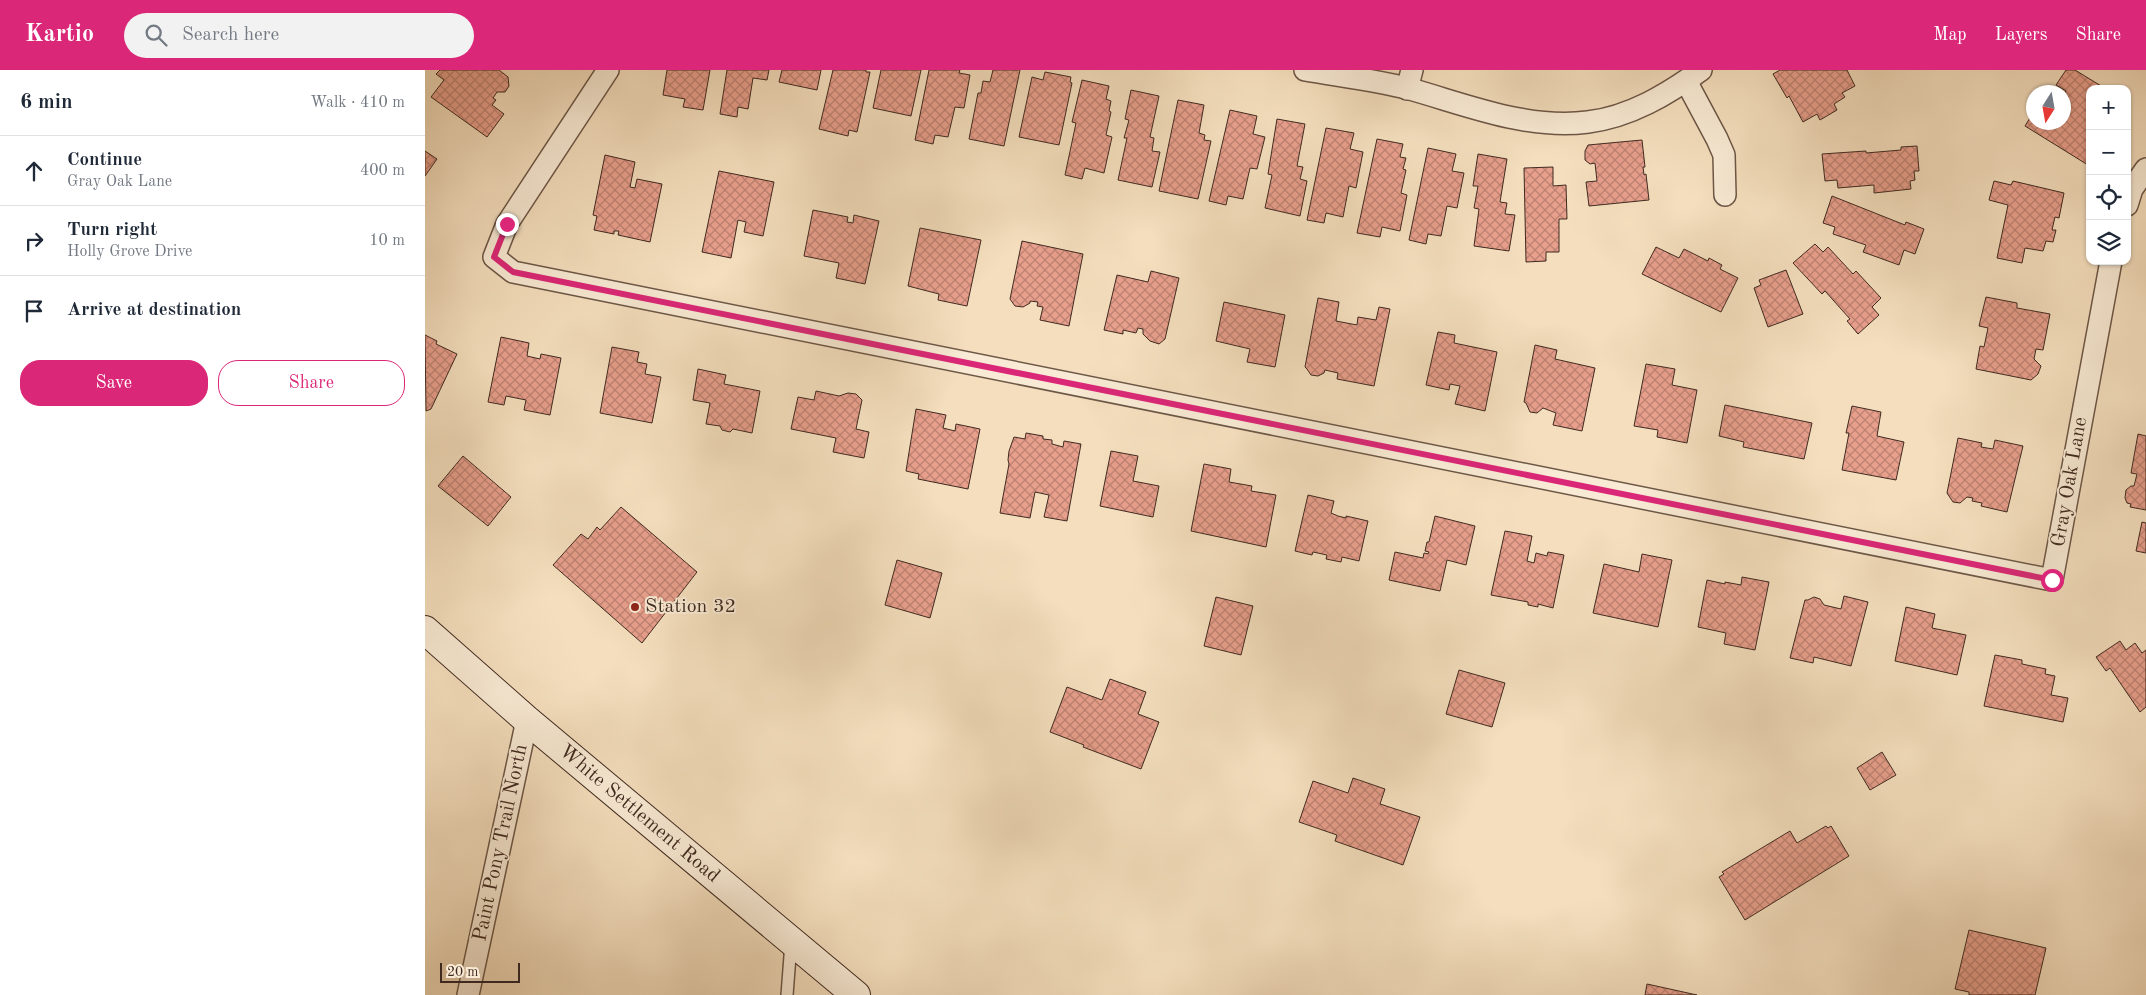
<!DOCTYPE html>
<meta charset="utf-8">
<style>
:root{--surface:#fff;--page:#f2f2f3;--text:#1f2937;--muted:#747a83;--line:#e0e1e3;--accent:#db2777}
body{margin:0;font-family:"Old Standard TT",serif;background:var(--page);color:var(--text)}
.controls{position:absolute;right:15px;top:15px;display:grid;overflow:hidden;border-radius:10px;box-shadow:0 1px 4px #0004}
.controls button{width:45px;height:45px;display:grid;place-items:center;padding:0;border:0;border-bottom:1px solid var(--line);background:var(--surface);color:var(--text);font:25px sans-serif}
.compass{position:absolute;left:1601px;top:15px;width:45px;height:45px;border-radius:50%;background:var(--surface);box-shadow:0 1px 4px #0004;rotate:191deg}
.scale{position:absolute;left:15px;bottom:12px;width:80px;box-sizing:border-box;padding-left:5px;border:2px solid #402a20;border-top:0;font-size:14px;line-height:18px;white-space:nowrap;color:#402a20;-webkit-text-stroke:4px #f8ead4;paint-order:stroke}
.stop{position:absolute;width:15px;height:15px;margin:-11px;border:4px solid #db2777;border-radius:50%;background:#fff}
.stop.end{background:#db2777;border-color:#fff;box-shadow:0 1px 5px #0008}
.list{margin:0;padding:0;list-style:none}
h2{display:flex;justify-content:space-between;align-items:center;height:65px;margin:0;padding:0 20px;font-size:21px}
h2 small{font-size:16px;font-weight:400;color:var(--muted)}
.list li{display:grid;grid-template-columns:32px 1fr auto;gap:15px;align-items:center;box-sizing:border-box;height:70px;padding:0 20px;border-top:1px solid var(--line)}
.list b{display:block;font-size:19px;white-space:nowrap}
.list p{margin:0;font-size:16px;white-space:nowrap;color:var(--muted)}
.list em{font-size:16px;font-style:normal;color:var(--muted)}
.actions{display:flex;gap:10px;padding:15px 20px}
.actions a{flex:1;padding:11px 0;border:1px solid var(--accent);border-radius:20px;text-align:center;font-size:18px;color:var(--accent)}
.actions .main{background:var(--accent);color:#fff}
.icon{flex:none;width:28px;height:28px;fill:none;stroke:currentColor;stroke-width:2;stroke-linecap:round;stroke-linejoin:round}
.map{position:relative;flex:none;width:1721px;height:925px;overflow:hidden}
header{display:flex;align-items:center;gap:30px;box-sizing:border-box;height:70px;padding:0 25px;background:var(--accent);color:#fff}
header strong{font-size:24px}
nav{display:flex;gap:28px;margin-inline-start:auto;font-size:18px}
.search{width:350px;height:45px;background:var(--page);display:flex;align-items:center;gap:12px;box-sizing:border-box;padding:0 18px;border-radius:28px;color:var(--muted);font-size:19px}
main{display:flex}
aside{flex:1;background:var(--surface)}
.map>svg:first-child{display:block}
</style>
<header>
<strong>Kartio</strong>
<div class="search"><svg class="icon" aria-label="search" viewBox="0 0 24 24"><circle cx="10" cy="10" r="6"/><path d="M15 15l6 6"/></svg>Search here</div>
<nav><a>Map</a><a>Layers</a><a>Share</a></nav>
</header>
<main>
<aside>
<h2>6 min<small>Walk · 410 m</small></h2>
<ul class="list">
<li><svg class="icon" aria-label="ahead" viewBox="0 0 24 24"><path d="M12 20V5M6 11l6-6 6 6"/></svg><div><b>Continue</b><p>Gray Oak Lane</p></div><em>400 m</em></li>
<li><svg class="icon" aria-label="right" viewBox="0 0 24 24"><path d="M7 20v-9h11M14 6l5 5-5 5"/></svg><div><b>Turn right</b><p>Holly Grove Drive</p></div><em>10 m</em></li>
<li><svg class="icon" aria-label="arrive" viewBox="0 0 24 24"><path d="M6 21V4h12l-3 4 3 4H6"/></svg><div><b>Arrive at destination</b></div></li>
</ul>
<div class="actions"><a class="main">Save</a><a>Share</a></div>
</aside>
<div class="map">
<svg width="1721" height="925" viewBox="0 0 1721 925">
<defs>
<pattern id="building-cross-hatch" width="8" height="8" patternUnits="userSpaceOnUse" patternTransform="scale(1.25)"><rect width="8" height="8" fill="#e89f8c"/><path d="M0 0l8 8M0 8l8-8" fill="none" stroke="#bd8272"/></pattern>
</defs>
<rect width="100%" height="100%" fill="#f4debd"/>
<filter id="stains"><feTurbulence type="fractalNoise" baseFrequency=".004" numOctaves="4"/><feColorMatrix values="0 0 0 0 .2 0 0 0 0 .09 0 0 0 0 .02 0 0 0 .5 -.17"/></filter>
<radialGradient id="worn" r=".72"><stop offset=".6" stop-color="#630" stop-opacity="0"/><stop offset="1" stop-color="#630" stop-opacity=".3"/></radialGradient>
<g fill="url(#building-cross-hatch)" stroke="#402a20">
<path d="M15,0H74L83,7L84,16L80,22H72L68,28L71,30L67,35L79,44L62,67L6,27L19,10L11,4Z"/>
<path d="M242,0H285L278,40L258,37L260,29L238,25Z"/>
<path d="M302,0H344L342,10L328,8L323,39L313,37L312,47L295,44Z"/>
<path d="M357,0H396L392,20L354,12Z"/>
<path d="M408,0H441V2H445L432,62L424,60L423,66L394,59Z"/>
<path d="M456,0H496L486,46L448,38Z"/>
<path d="M504,0H535L534,3L545,5L539,38L530,37L523,67L510,65L508,74L490,70Z"/>
<path d="M568,0H595L579,76L544,69L553,23H556L558,11L565,12Z"/>
<path d="M1355,0H1422L1430,16L1417,23L1420,27L1409,34L1412,40L1395,50L1392,44L1378,52L1364,26L1362,28L1348,4Z"/>
<path d="M1641,0H1650L1681,19H1665V92L1663,95L1600,56L1608,43V52H1638V25L1641,21L1631,15Z"/>
<path d="M620,2L646,7L645,12L647,13L634,75L594,67L607,7L618,10Z"/>
<path d="M657,10L684,16L681,29L686,31L684,41L686,42L681,65L687,67L679,103L660,98L657,109L640,105L651,53L647,52Z"/>
<path d="M706,20L734,26L725,67L729,68L727,81L735,82L727,117L693,110L702,68H699L704,50L700,49Z"/>
<path d="M753,30L779,35L774,63L780,65L779,70L786,71L773,129L734,121Z"/>
<path d="M805,40L832,46L828,64L840,67L832,99L825,98L818,129L803,126L801,135L784,131Z"/>
<path d="M852,49L880,54L872,96L878,97L875,109L882,111L875,146L840,138L847,105L843,104Z"/>
<path d="M901,58L929,63L925,79L938,82L931,118L924,116L918,147L901,143L899,153L882,150Z"/>
<path d="M952,69L978,74L975,87L981,88L978,99L981,100L976,123L982,125L975,161L957,157L955,167L932,163Z"/>
<path d="M1217,70L1220,97H1218L1219,105L1221,104L1224,130L1164,136L1161,112L1172,111L1170,93L1165,94L1160,90V81L1163,75Z"/>
<path d="M1492,76L1494,101H1489L1490,110L1485,111L1486,119L1449,123V115L1413,118L1412,110L1400,111L1397,84L1441,81V83L1476,80V77Z"/>
<path d="M1003,78L1031,84L1027,101L1039,103L1032,138L1022,136L1016,166L1003,164L1001,174L984,170Z"/>
<path d="M0,81L12,89L0,106Z"/>
<path d="M1053,84L1082,89L1075,132L1082,133L1080,144L1090,145L1084,181L1049,176L1054,139L1049,138L1053,116H1048Z"/>
<path d="M180,85L210,92L205,117L210,118L212,109L237,114L225,172L193,165L194,161H189V164L169,160L172,146L168,145Z"/>
<path d="M1128,97V116L1141,115L1142,149H1134V182H1121V191L1101,192L1099,98Z"/>
<path d="M294,101L349,112L338,166L319,162L321,152L313,150L306,188L277,182Z"/>
<path d="M1569,111L1586,115L1588,111L1639,123L1634,148L1630,147L1627,160H1631L1628,172L1621,171L1618,181L1600,178L1597,193L1572,188L1583,135L1564,130Z"/>
<path d="M1407,126L1480,155L1481,152L1499,159L1490,184L1479,180L1474,195L1438,182L1441,175L1408,164L1410,157L1398,153Z"/>
<path d="M388,140L423,147L422,152L428,153L429,145L454,151L440,214L411,208L414,193L379,186Z"/>
<path d="M495,158L556,170L542,236L513,230L514,224L483,216Z"/>
<path d="M597,171L658,184L644,256L615,250L618,237L612,236L613,232L605,231V233L598,237L590,236L585,229Z"/>
<path d="M1390,174L1398,182L1403,177L1428,204L1431,201L1456,228L1447,237L1454,245L1433,264L1422,251L1425,249L1400,221L1397,224L1368,193Z"/>
<path d="M1231,177L1254,188L1259,179L1283,191L1284,188L1297,195L1295,199L1313,208L1296,242L1217,204Z"/>
<path d="M1361,200L1378,244L1343,257L1329,218L1336,215L1334,210Z"/>
<path d="M726,201L754,208L740,269L734,274L725,271L718,264V259L713,258L711,263L698,260V264L679,260L692,205L723,212Z"/>
<path d="M1561,227L1592,233V238L1625,244L1618,280L1611,279L1609,289L1616,296L1613,304L1606,310L1551,299L1555,276L1559,277L1563,258L1554,256Z"/>
<path d="M893,228L914,232L911,251L932,255L933,247L951,250L954,237L965,239L949,316L912,309L913,303L900,300L899,303L893,306L886,305L882,299L880,297Z"/>
<path d="M799,232L860,245L850,297L822,292L825,279L791,271Z"/>
<path d="M1013,262L1030,265L1029,273L1072,282L1060,341L1030,334L1035,316L1025,314L1024,320L1001,315Z"/>
<path d="M0,265L12,271L11,274L32,284L6,339L1,341Z"/>
<path d="M76,267L104,273L102,286L115,289L116,284L136,288L125,345L99,340L101,330L81,326L79,335L63,332Z"/>
<path d="M1110,275L1132,280L1130,289L1170,298L1157,361L1128,355L1131,343L1118,338L1112,343L1105,342L1101,333L1099,332Z"/>
<path d="M187,277L214,282L212,292L222,294L220,304L236,307L227,353L175,343Z"/>
<path d="M1221,294L1250,299L1247,315L1272,320L1262,373L1232,367L1233,360L1209,356Z"/>
<path d="M273,299L301,305L299,314L335,321L327,363L308,359L305,362L297,360L295,356L281,354L285,333L268,330Z"/>
<path d="M391,321L414,326L423,323L431,324L437,330L431,359L444,362L439,388L408,382L411,368L366,359L373,327L389,330Z"/>
<path d="M1300,335L1387,353L1379,389L1318,377L1319,372L1294,366Z"/>
<path d="M1427,336L1456,342L1452,366L1479,372L1471,410L1417,400L1424,363H1421Z"/>
<path d="M491,339L521,345L518,358L530,361L531,354L555,359L543,419L493,409L494,404L481,401Z"/>
<path d="M601,363L618,366V369L627,370V374L638,377L639,371L656,374L642,451L619,447L624,425L610,422L605,448L575,443L584,394L583,390L584,381L589,367L600,369Z"/>
<path d="M1713,364L1721,366V440L1705,437L1706,434L1702,433L1700,428L1701,420L1706,416H1709L1712,404L1706,403Z"/>
<path d="M1533,368L1557,373L1556,377L1568,379L1570,370L1598,376L1582,442L1556,436L1557,433L1547,431L1548,428L1542,427L1535,433L1528,432L1522,423Z"/>
<path d="M686,381L713,386L708,411L734,416L728,447L675,436Z"/>
<path d="M38,386L86,427L63,456L13,416Z"/>
<path d="M779,394L806,399L804,412L827,416L826,421L851,425L841,477L766,461Z"/>
<path d="M883,425L909,431L906,443L913,446L921,448V446L943,451L934,491L917,487L916,492L901,489L902,485L888,482L887,485L870,481Z"/>
<path d="M196,437L272,502L217,573L128,495L156,464L163,469L172,457L175,460Z"/>
<path d="M1010,446L1050,456L1041,495L1022,490L1015,521L964,510L970,482L998,488L999,483L1003,484L1004,482L1000,481L1002,472H1004Z"/>
<path d="M1717,452L1721,453V483L1711,481Z"/>
<path d="M1080,461L1107,466L1102,491L1109,493L1111,483L1122,486L1123,482L1139,485L1128,538L1113,534V537L1103,535V532L1066,525Z"/>
<path d="M1217,484L1247,490L1233,557L1168,543L1179,494L1214,502Z"/>
<path d="M472,490L517,503L505,548L460,535Z"/>
<path d="M1317,507L1344,512L1330,580L1299,574L1301,563L1273,557L1282,510L1300,514V512L1316,515Z"/>
<path d="M1419,526L1443,532L1426,596L1389,587L1388,593L1365,588L1380,530H1383L1389,527L1395,529L1399,535L1416,539Z"/>
<path d="M791,527L828,536L816,585L779,576Z"/>
<path d="M1481,537L1510,544L1507,558L1541,565L1532,605L1470,591Z"/>
<path d="M1695,571L1701,580L1710,573L1717,583L1721,580V637L1715,642L1685,598L1681,601L1671,587Z"/>
<path d="M1570,585L1597,590V594L1621,599L1620,604L1630,606L1626,625L1643,628L1638,652L1559,636Z"/>
<path d="M1034,600L1080,613L1067,657L1021,644Z"/>
<path d="M685,609L721,622L713,644L734,652L716,699L658,677L659,675L625,662L642,617L677,630Z"/>
<path d="M1457,682L1471,705L1445,720L1432,698Z"/>
<path d="M928,708L960,719L955,734L995,747L978,795L910,771L912,765L874,752L888,711L923,723Z"/>
<path d="M1401,756L1403,758L1406,756L1424,786L1320,850L1294,807L1299,804L1297,802L1365,761L1372,773Z"/>
<path d="M1544,860L1621,878L1610,925H1544V922L1530,919Z"/>
<path d="M1222,914L1272,925H1220Z"/>
</g>
<g fill="none" stroke-linecap="round" stroke-linejoin="round">
<g stroke="#6d5747" stroke-width="14">
<path id="lane" d="M362,925L366,873"/>
</g>
<g stroke="#6d5747" stroke-width="24">
<g id="street">
<path d="M183,0L82,154L69,187L88,202L1627,510L1686,191"/>
<path d="M880,0C915,6 951,10 985,19C1042,35 1103,60 1163,52C1205,47 1243,24 1276,0"/>
<path d="M1261,11L1292,69L1299,85L1300,125"/>
<path d="M982,19L987,0"/>
<path d="M1702,135L1707,119L1721,99"/>
<path d="M43,925L102,650"/>
</g>
</g>
<g stroke="#402a20" stroke-width="30">
<path id="secondary" d="M0,560L102,650L431,925"/>
</g>
<use href="#lane" stroke="#f8ead4" stroke-width="11"/>
<use href="#street" stroke="#f8ead4" stroke-width="21"/>
<use href="#secondary" stroke="#f8ead4" stroke-width="28"/>
</g>
<g fill="none" stroke-linecap="round" stroke-linejoin="round">
<path stroke="#db2777" stroke-width="6" d="M82,154L69,187L88,202L1627,510"/>
</g>
<circle fill="#8f2418" stroke="#f8ead4" stroke-width="2" cx="210" cy="537" r="5"/>
<g text-anchor="middle" dominant-baseline="central" stroke-width="4" stroke-linejoin="round" paint-order="stroke">
<g font-size="20" fill="#402a20" stroke="#f8ead4">
<text transform="translate(1645 412) rotate(-80)">Gray Oak Lane</text>
<text transform="translate(214 744) rotate(40)">White Settlement Road</text>
<text transform="translate(76 773) rotate(-78)">Paint Pony Trail North</text>
</g>
<g font-size="20" fill="#402a20" stroke="#f8ead4" text-anchor="start">
<text x="220" y="537">Station 32</text>
</g>
</g>
<rect width="100%" height="100%" filter="url(#stains)"/>
<rect width="100%" height="100%" fill="url(#worn)"/>
</svg>
<div class="controls">
<button>+</button>
<button>−</button>
<button><svg class="icon" aria-label="locate" viewBox="0 0 24 24"><circle cx="12" cy="12" r="6"/><path d="M12 2v4M12 18v4M2 12h4M18 12h4"/></svg></button>
<button><svg class="icon" aria-label="layers" viewBox="0 0 24 24"><path d="M12 4l9 5-9 5-9-5zM3 14l9 5 9-5"/></svg></button>
</div>
<svg class="compass" viewBox="-18 -18 36 36"><path d="M0-13l5 13h-10z" fill="#e53935"/><path d="M0 13l5-13h-10z" fill="#747a83"/></svg>
<div class="scale">20 m</div>
<div class="stop" style="left:1627px;top:510px"></div>
<div class="stop end" style="left:82px;top:154px"></div>
</div>
</main>
